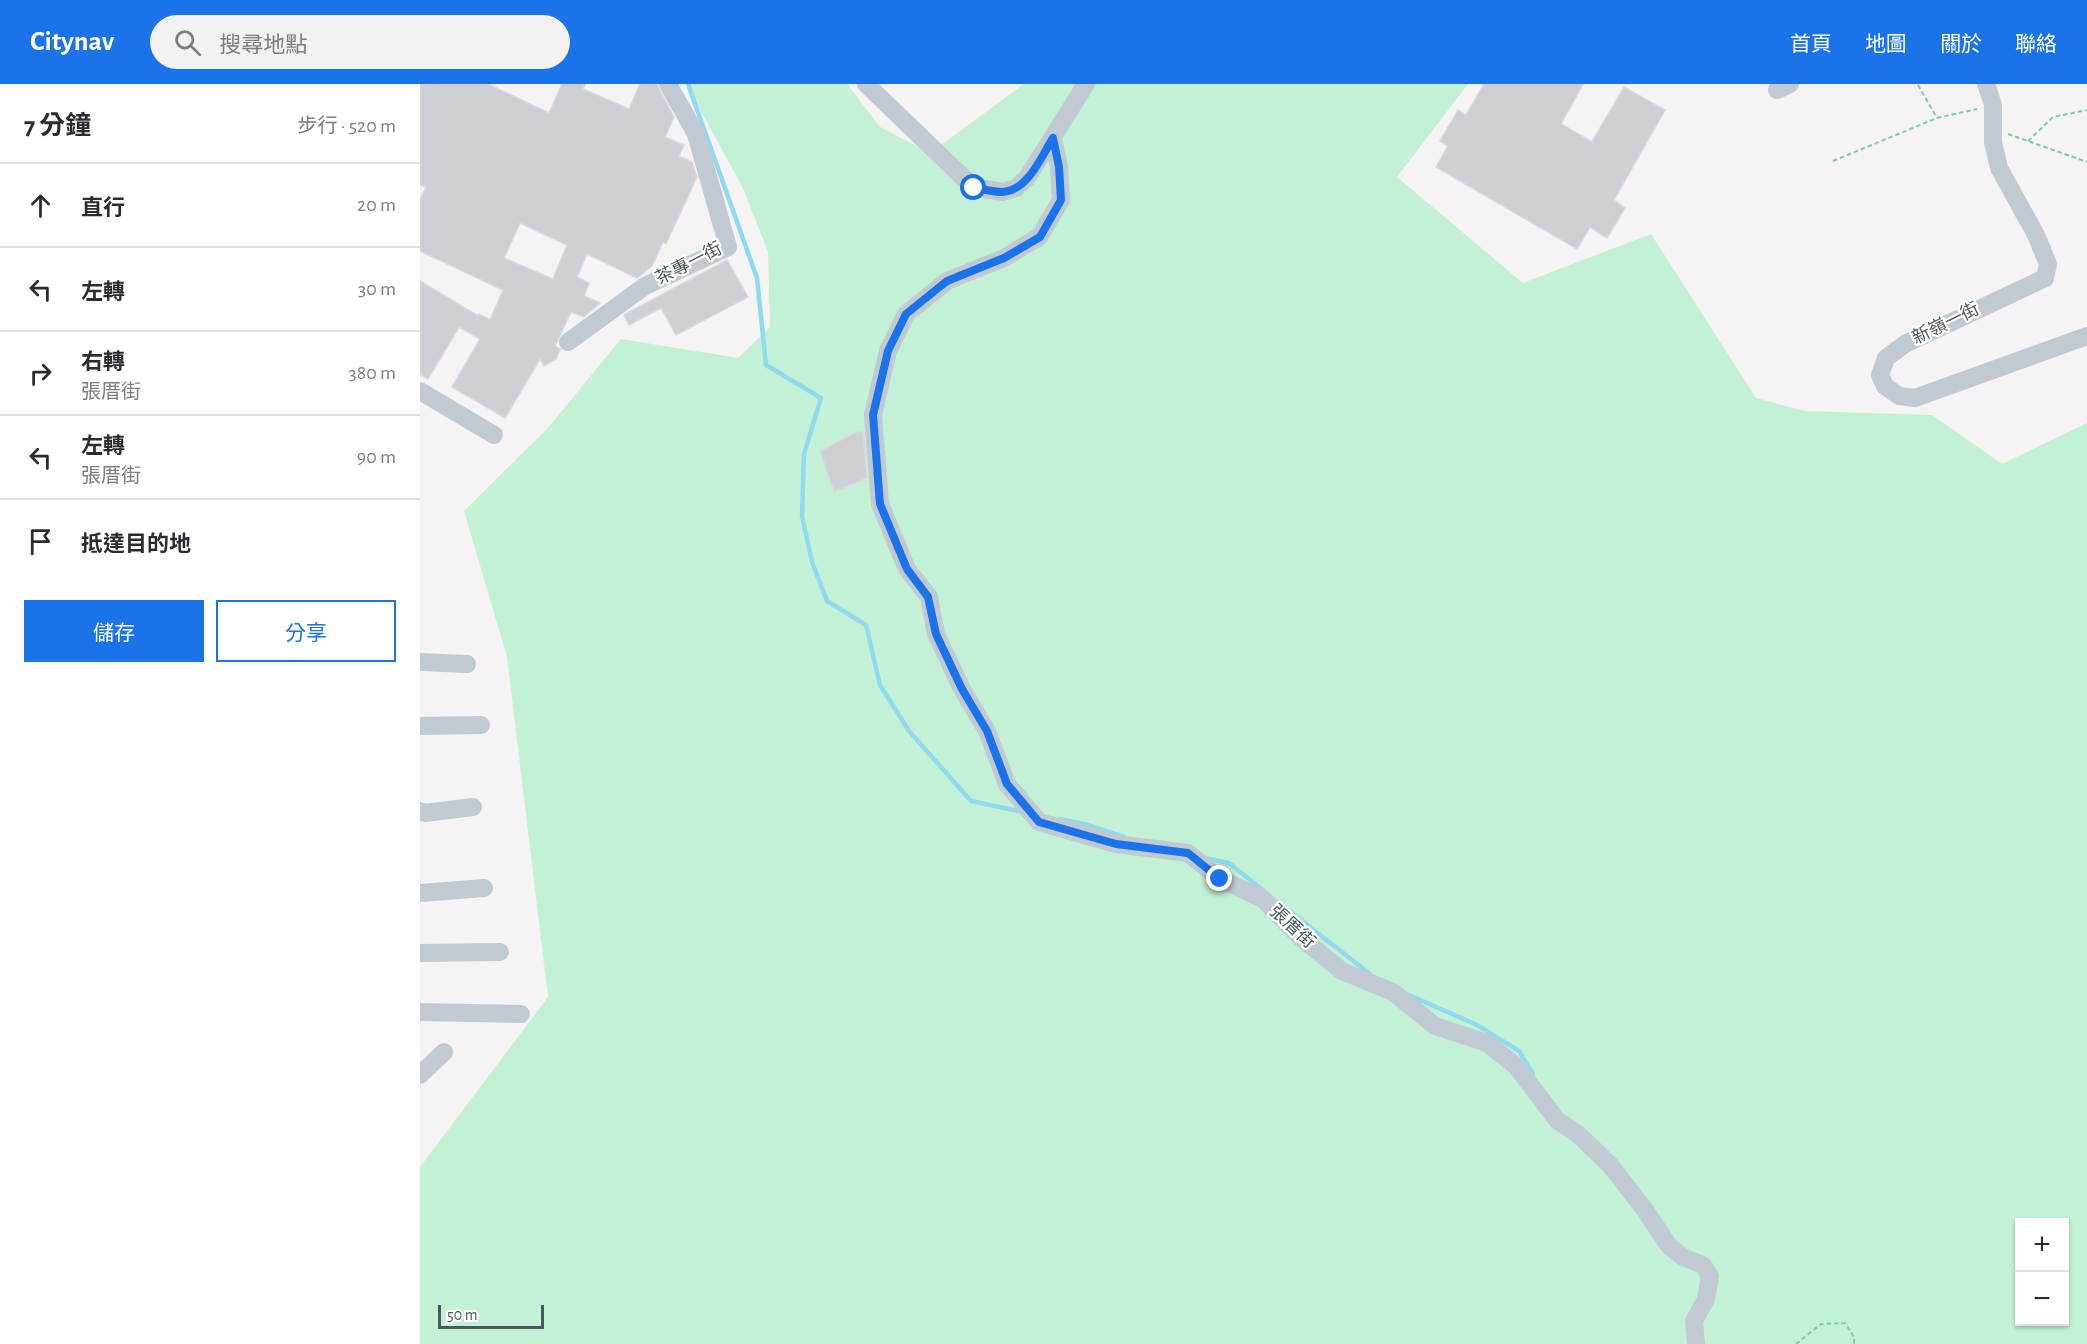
<!DOCTYPE html>
<html lang="zh-TW">
<meta charset="utf-8">
<style>
:root{--surface:#fff;--page:#f2f2f3;--text:#2b2b33;--muted:#7c7c81;--line:#e1e1e2;--accent:#1a73e8}
body{margin:0;font-family:"Alegreya Sans","Noto Sans TC",sans-serif;background:var(--page);color:var(--text)}
.controls{position:absolute;right:18px;bottom:18px;display:grid;overflow:hidden;border-radius:0px;box-shadow:0 2px 4px #0004}
.controls button{width:54px;height:54px;display:grid;place-items:center;padding:0;border:0;border-bottom:2px solid var(--line);background:var(--surface);color:var(--text);font:30px sans-serif}
.scale{position:absolute;left:18px;bottom:15px;width:106px;box-sizing:border-box;padding-left:6px;border:3px solid #4a5661;border-top:0;font-size:16px;line-height:21px;white-space:nowrap;color:#4a5661;-webkit-text-stroke:4px #fff;paint-order:stroke}
.stop{position:absolute;width:18px;height:18px;margin:-14px;border:4px solid #1a73e8;border-radius:50%;background:#fff}
.stop.end{background:#1a73e8;border-color:#fff;box-shadow:0 2px 6px #0008}
.list{margin:0;padding:0;list-style:none}
h2{display:flex;justify-content:space-between;align-items:center;height:78px;margin:0;padding:0 24px;font-size:26px}
h2 small{font-size:20px;font-weight:400;color:var(--muted)}
.list li{display:grid;grid-template-columns:39px 1fr auto;gap:18px;align-items:center;box-sizing:border-box;height:84px;padding:0 24px;border-top:2px solid var(--line)}
.list b{display:block;font-size:22px;white-space:nowrap}
.list p{margin:0;font-size:20px;white-space:nowrap;color:var(--muted)}
.list em{font-size:20px;font-style:normal;color:var(--muted)}
.actions{display:flex;gap:12px;padding:18px 24px}
.actions a{flex:1;padding:14px 0;border:2px solid var(--accent);border-radius:0px;text-align:center;font-size:21px;color:var(--accent)}
.actions .main{background:var(--accent);color:#fff}
.icon{flex:none;width:33px;height:33px;fill:none;stroke:currentColor;stroke-width:2;stroke-linecap:round;stroke-linejoin:round}
.map{position:relative;flex:none;width:1667px;height:1260px;overflow:hidden}
header{display:flex;align-items:center;gap:36px;box-sizing:border-box;height:84px;padding:0 30px;background:var(--accent);color:#fff}
header strong{font-size:28px}
nav{display:flex;gap:33px;margin-inline-start:auto;font-size:21px}
.search{width:420px;height:54px;background:var(--page);display:flex;align-items:center;gap:15px;box-sizing:border-box;padding:0 21px;border-radius:33px;color:var(--muted);font-size:22px}
main{display:flex}
aside{flex:1;background:var(--surface)}
.map>svg:first-child{display:block}
</style>
<header>
<strong>Citynav</strong>
<div class="search"><svg class="icon" aria-label="search" viewBox="0 0 24 24"><circle cx="10" cy="10" r="6"/><path d="M15 15l6 6"/></svg>搜尋地點</div>
<nav><a>首頁</a><a>地圖</a><a>關於</a><a>聯絡</a></nav>
</header>
<main>
<aside>
<h2>7 分鐘<small>步行 · 520 m</small></h2>
<ul class="list">
<li><svg class="icon" aria-label="ahead" viewBox="0 0 24 24"><path d="M12 20V5M6 11l6-6 6 6"/></svg><div><b>直行</b></div><em>20 m</em></li>
<li><svg class="icon" aria-label="left" viewBox="0 0 24 24"><path d="M17 20v-9H6M10 6l-5 5 5 5"/></svg><div><b>左轉</b></div><em>30 m</em></li>
<li><svg class="icon" aria-label="right" viewBox="0 0 24 24"><path d="M7 20v-9h11M14 6l5 5-5 5"/></svg><div><b>右轉</b><p>張厝街</p></div><em>380 m</em></li>
<li><svg class="icon" aria-label="left" viewBox="0 0 24 24"><path d="M17 20v-9H6M10 6l-5 5 5 5"/></svg><div><b>左轉</b><p>張厝街</p></div><em>90 m</em></li>
<li><svg class="icon" aria-label="arrive" viewBox="0 0 24 24"><path d="M6 21V4h12l-3 4 3 4H6"/></svg><div><b>抵達目的地</b></div></li>
</ul>
<div class="actions"><a class="main">儲存</a><a>分享</a></div>
</aside>
<div class="map">
<svg width="1667" height="1260" viewBox="0 0 1667 1260">
<rect width="100%" height="100%" fill="#f5f3f3"/>
<path fill="#c3f1d5" fill-rule="evenodd" d="M266,0H427L460,43L510,69L604,0H1048L977,93L1103,199L1231,150L1336,314L1384,327L1512,331L1582,380L1667,339V1260H0V1083L128,913L87,573L44,427L127,345L201,255L318,274L350,243L348,168L323,104ZM1600,1138H1644V1238H1600Z"/>
<g fill="none" stroke-linecap="round" stroke-linejoin="round">
<g stroke="#90daee" stroke-width="4.5">
<path d="M268,0L337,194L346,281L401,314L384,370L382,432L392,478L407,517L446,541L460,601L489,647L551,717L603,728"/>
<path d="M640,735L668,741L704,753"/>
<path d="M785,774L809,779L844,807"/>
<path d="M858,818L950,890"/>
<path d="M989,911L1057,941L1099,967L1113,990"/>
</g>
</g>
<g fill="#cdcfd5" stroke="#d7d9de" stroke-width="1.5" fill-rule="evenodd">
<path d="M0,0H68L129,29L142,0H165L163,5L209,25L220,0H234L237,1L254,33L245,53L264,61L259,72L272,78L277,93L246,160L243,158L232,182L217,194L167,170L157,193L169,199L164,212L180,219L164,233L151,228L135,262L140,265L136,275L124,282L120,275L85,334L32,303L60,255L39,243L8,295L0,290V197L58,232L59,230L70,236L83,206L0,167V116L6,103L0,101ZM100,139L147,161L133,195L84,174Z"/>
<path d="M1064,0H1163L1141,40L1172,58L1204,3L1245,26L1194,116L1205,124L1187,154L1170,143L1157,165L1016,83L1028,62L1020,57L1038,26L1046,31Z"/>
<path d="M307,176L328,213L256,251L241,224L209,241L204,231L209,228Z"/>
<path d="M443,347L447,394L414,408L400,367L436,348Z"/>
</g>
<g fill="none" stroke-linecap="round" stroke-linejoin="round">
<g stroke="#7ad0a6" stroke-width="2" stroke-dasharray="4.5 3" stroke-linecap="butt">
<path d="M1498,1L1517,34"/>
<path d="M1588,50L1667,78"/>
<path d="M1608,57L1633,33L1667,26"/>
<path d="M1413,77L1517,34L1557,25"/>
<path d="M1376,1260L1401,1240L1425,1239L1434,1253V1260"/>
</g>
<g stroke="#c1cad2" stroke-width="18">
<path d="M446,0L553,103L583,108L596,104L607,94L666,0"/>
<path d="M1566,0L1573,21V58L1579,84L1616,151L1628,180L1625,194L1485,260L1466,274L1460,291L1465,302L1479,312L1495,314L1667,252"/>
<path d="M1357,6L1370,0"/>
<path d="M633,55L639,83L641,116L619,153L584,174L527,197L486,230L468,267L453,331L460,420L487,485L509,513L516,550L542,605L567,647L587,700L619,738L696,760L768,769L800,795L843,815L881,854L922,887L973,908L1015,942L1067,959L1096,982L1137,1036L1159,1051L1190,1081L1225,1126L1249,1162L1263,1173L1283,1181L1290,1192L1286,1215L1274,1237L1276,1260"/>
<path d="M148,258L225,202L308,163L276,50L248,0"/>
<path d="M0,307L74,351"/>
<path d="M0,578L47,580"/>
<path d="M0,642L61,641"/>
<path d="M0,727L5,729L53,723"/>
<path d="M0,809L64,804"/>
<path d="M0,869L80,868"/>
<path d="M0,928L101,930"/>
<path d="M0,991L24,968"/>
</g>
</g>
<g fill="none" stroke-linecap="round" stroke-linejoin="round">
<path stroke="#1a73e8" stroke-width="8" d="M554,104C563,105 573,108 582,108C608,107 621,73 633,54L639,83L641,116L620,153L584,174L527,197L486,230L468,267L453,331L460,420L487,485L508,513L516,550L542,605L567,647L587,700L619,738L696,760L768,769L800,795"/>
</g>
<g text-anchor="middle" dominant-baseline="central" stroke-width="4.5" stroke-linejoin="round" paint-order="stroke">
<g font-size="18" fill="#4a5661" stroke="#fff">
<text transform="translate(269 180) rotate(-27)">茶專一街</text>
<text transform="translate(1526 240) rotate(-26)">新嶺一街</text>
<text transform="translate(872 843) rotate(43)">張厝街</text>
</g>
</g>
</svg>
<div class="controls">
<button>+</button>
<button>−</button>
</div>
<div class="scale">50 m</div>
<div class="stop" style="left:554px;top:104px"></div>
<div class="stop end" style="left:800px;top:795px"></div>
</div>
</main>
